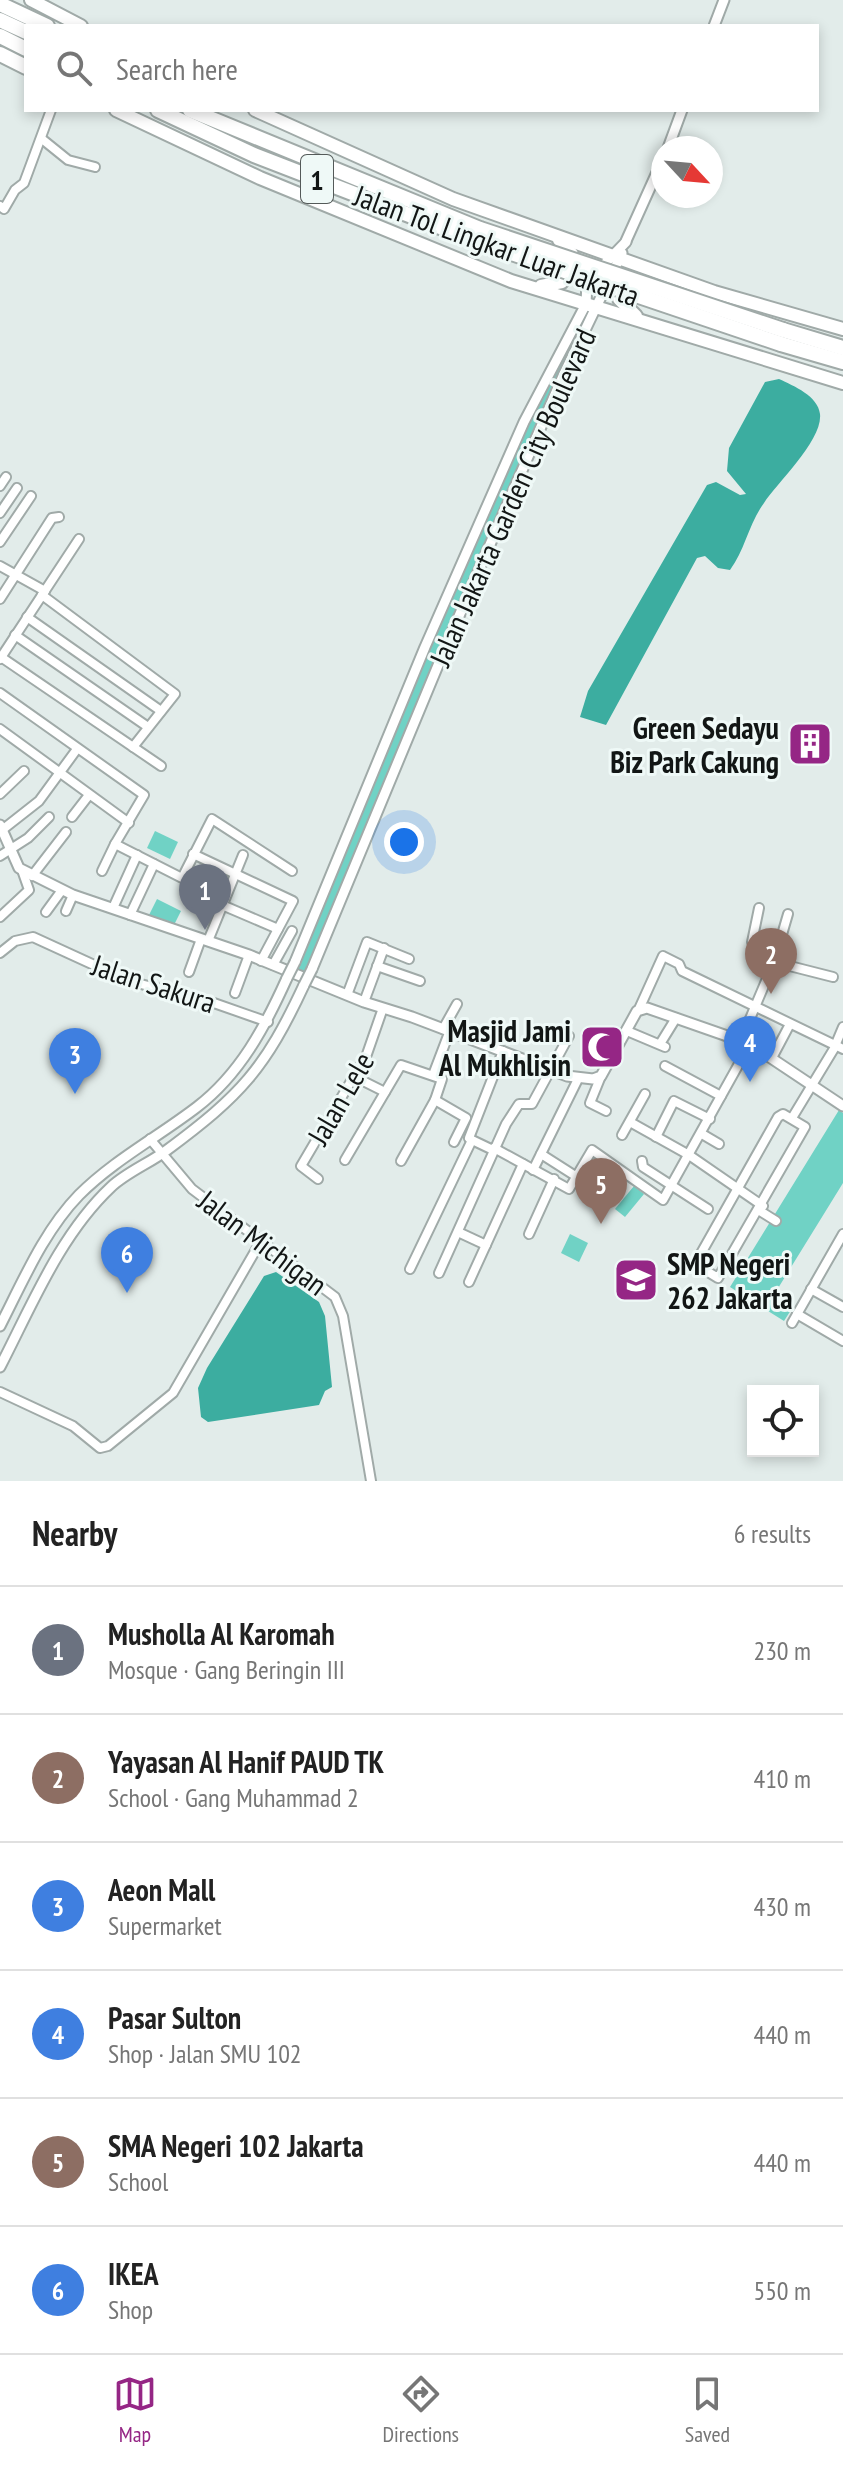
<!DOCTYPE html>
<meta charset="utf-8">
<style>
:root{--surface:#fff;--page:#f6f6f6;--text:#222;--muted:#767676;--line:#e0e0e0;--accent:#952685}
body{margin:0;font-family:"PT Sans Narrow",sans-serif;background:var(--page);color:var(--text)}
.controls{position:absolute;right:24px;bottom:24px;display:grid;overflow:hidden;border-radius:0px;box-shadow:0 4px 12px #0003}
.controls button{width:72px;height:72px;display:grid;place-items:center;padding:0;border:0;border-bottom:2px solid var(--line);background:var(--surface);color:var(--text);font:40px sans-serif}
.compass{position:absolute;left:651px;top:136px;width:72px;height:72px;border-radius:50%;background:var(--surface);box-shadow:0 4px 12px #0003;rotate:116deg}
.you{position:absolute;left:404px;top:842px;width:28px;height:28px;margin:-20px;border:6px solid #fff;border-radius:50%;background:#1a73e8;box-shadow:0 0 0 12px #1a73e833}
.badge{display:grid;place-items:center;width:52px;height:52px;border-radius:50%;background:var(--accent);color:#fff;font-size:26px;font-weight:700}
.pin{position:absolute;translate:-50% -66px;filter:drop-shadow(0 2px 4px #0008)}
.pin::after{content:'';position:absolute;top:42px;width:28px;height:24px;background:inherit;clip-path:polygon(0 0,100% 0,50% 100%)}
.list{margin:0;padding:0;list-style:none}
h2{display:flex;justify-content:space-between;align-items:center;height:104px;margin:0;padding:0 32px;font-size:34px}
h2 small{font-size:26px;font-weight:400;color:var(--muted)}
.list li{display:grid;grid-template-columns:52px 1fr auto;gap:24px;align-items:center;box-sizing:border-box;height:128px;padding:0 32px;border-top:2px solid var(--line)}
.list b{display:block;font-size:30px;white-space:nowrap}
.list p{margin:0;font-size:26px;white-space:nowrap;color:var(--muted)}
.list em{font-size:26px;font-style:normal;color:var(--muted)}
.icon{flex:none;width:44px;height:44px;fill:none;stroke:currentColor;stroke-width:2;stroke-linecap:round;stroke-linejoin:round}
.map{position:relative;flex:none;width:843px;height:1481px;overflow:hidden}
.search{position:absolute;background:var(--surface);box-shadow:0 4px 12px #0003;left:24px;right:24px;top:24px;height:88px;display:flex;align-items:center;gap:20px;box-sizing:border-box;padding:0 28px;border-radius:0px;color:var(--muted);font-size:30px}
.sheet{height:872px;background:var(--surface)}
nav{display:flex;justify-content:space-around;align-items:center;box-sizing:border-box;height:112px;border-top:2px solid var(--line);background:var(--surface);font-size:22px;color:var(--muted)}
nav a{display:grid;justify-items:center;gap:4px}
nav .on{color:var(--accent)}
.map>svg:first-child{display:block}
</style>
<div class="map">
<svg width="843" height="1481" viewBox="0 0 843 1481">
<rect width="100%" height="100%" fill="#e2ecea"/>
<g fill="#70d2c5">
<path d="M596,308L308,977L291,970L524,422L582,310Z"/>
<path d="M155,831L178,842L170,859L147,848Z"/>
<path d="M157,899L181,911L173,927L149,915Z"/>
<path d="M839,1110L843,1113V1183L772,1298L791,1310L784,1321L730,1287Z"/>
<path d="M634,1186L644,1194L625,1217L615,1209Z"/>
<path d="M570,1234L588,1243L579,1262L561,1253Z"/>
</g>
<g fill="#3cada0">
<path d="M779,379C794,386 818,396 820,414C823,440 777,483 764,503C749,523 745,550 730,570L718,568L705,556L697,558L606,725L580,717L588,691L707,485L716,482L740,495L746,494L727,471L729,448L765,382Z"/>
<path d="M276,1272L319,1302L325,1316L332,1387L325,1391L319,1405L208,1422L201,1417L198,1388L207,1368L264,1276Z"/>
</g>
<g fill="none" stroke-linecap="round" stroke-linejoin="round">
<g stroke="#a0aaa8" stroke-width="12">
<g id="minor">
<path d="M42,139L68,160L95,167"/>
<path d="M0,206L4,209L15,190L24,183L51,110"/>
<path d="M0,486L6,477"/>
<path d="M0,513L17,488"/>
<path d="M0,542L31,496"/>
<path d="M0,566L45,591"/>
<path d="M42,595L175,694L133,747"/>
<path d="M0,599L52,518L59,517"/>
<path d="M27,617L161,711"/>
<path d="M15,635L148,727"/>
<path d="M1,657L161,766"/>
<path d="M0,659L79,539"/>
<path d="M0,693L144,795L115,844L182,878L212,819L292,871"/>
<path d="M0,729L129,823"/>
<path d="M0,794L24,771"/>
<path d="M72,817L89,795"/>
<path d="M2,830L39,801L77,749"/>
<path d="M193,854L293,901L261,961"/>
<path d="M0,856L28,838L49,817"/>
<path d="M102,871L115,844"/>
<path d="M32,876L66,832"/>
<path d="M222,905L278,929"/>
<path d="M113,908L137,855"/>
<path d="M759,908L752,942L777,950"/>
<path d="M66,911L73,895"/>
<path d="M46,912L62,890"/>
<path d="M130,915L154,864"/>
<path d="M0,917L29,890L22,870"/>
<path d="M208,941L243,855"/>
<path d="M0,953L15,941L33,937L129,981L211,1002L268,1022"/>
<path d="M774,962L833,977"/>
<path d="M273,965L292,931"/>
<path d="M377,966L420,981"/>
<path d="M189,972L201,939"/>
<path d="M235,993L249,955"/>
<path d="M347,995L367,942L409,959"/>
<path d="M364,1002L384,948"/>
<path d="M639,1009L663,956L679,964L682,971L843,1049"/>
<path d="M443,1029L457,1004"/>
<path d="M627,1031L665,1047"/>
<path d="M741,1040L774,962L788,914"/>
<path d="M660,1044L676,1018"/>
<path d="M835,1046L843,1027"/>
<path d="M772,1058L790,1024"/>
<path d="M665,1066L721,1096"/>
<path d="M433,1075L449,1033"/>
<path d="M601,1076L590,1103L606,1111"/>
<path d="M355,1077L385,1092"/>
<path d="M783,1114L805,1127L718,1278L695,1264L778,1117Z"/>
<path d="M792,1118L835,1047"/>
<path d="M630,1122L689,1155L763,1206"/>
<path d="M702,1134L719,1144"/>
<path d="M622,1135L645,1094"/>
<path d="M656,1137L674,1101L710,1119"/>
<path d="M469,1138L503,1051"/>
<path d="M150,1139L192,1189L335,1297L343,1316L371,1481"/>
<path d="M470,1139L493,1150"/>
<path d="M494,1148L569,1189L592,1150L663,1200L750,1044"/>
<path d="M541,1154L577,1177"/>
<path d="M345,1160L401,1065L442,1079L435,1100L466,1118L454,1142"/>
<path d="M401,1161L435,1100"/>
<path d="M642,1161L643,1167L708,1209"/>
<path d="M533,1170L578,1079"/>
<path d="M318,1179L301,1166L367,1054L383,1008"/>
<path d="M760,1211L776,1221"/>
<path d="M458,1232L486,1245"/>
<path d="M529,1234L554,1179"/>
<path d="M410,1269L472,1140"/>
<path d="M439,1273L506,1124L519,1104H532L569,1036"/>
<path d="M469,1282L523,1164"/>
<path d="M811,1289L843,1307"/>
<path d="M797,1314L843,1341"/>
<path d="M792,1323L843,1234"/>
<path d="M0,1392L73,1426L100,1448L108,1446L173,1393L261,1241"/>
</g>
</g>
<g stroke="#a0aaa8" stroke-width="13">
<g id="tertiary">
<path d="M714,26L724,0"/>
<path d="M668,148L682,110"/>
<path d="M626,241L663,159"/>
<path d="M0,825L19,868L73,895L249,955L364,1002L412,1017L567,1076L593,1079L601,1076L637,1011L647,1008L750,1044L843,1106"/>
<path d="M295,962L425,647L524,422L586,304L587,282L626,242"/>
<path d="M312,969L446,646L563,376L622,253"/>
<path d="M0,1326C23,1281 44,1231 79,1195C114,1160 158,1137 197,1107C240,1074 265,1027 287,978"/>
<path d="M0,1367C32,1305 60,1235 111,1187C127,1172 150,1163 167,1150C241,1095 265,1069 304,985"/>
</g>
</g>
<g stroke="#a0aaa8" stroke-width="16">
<g id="trunk">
<path d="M31,0L81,26"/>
<path d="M116,110L260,178L511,281L843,383"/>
<path d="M255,110L453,199L714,292L843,329"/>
<path d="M621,282L619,299L636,316"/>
<path d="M541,286L562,282L572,268V254L559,240"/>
</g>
</g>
<g stroke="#a0aaa8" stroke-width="18">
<g id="motorway">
<path d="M0,4L47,26"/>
<path d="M0,20L26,32"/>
<path d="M0,36L26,49"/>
<path d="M0,54L26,67"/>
<path d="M158,110L254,155L479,242"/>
<path d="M190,110L480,229"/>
<path d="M783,330L843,348"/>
<path d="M781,344L843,362"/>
</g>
</g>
<use href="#minor" stroke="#fff" stroke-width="8"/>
<use href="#tertiary" stroke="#fff" stroke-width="9"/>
<use href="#trunk" stroke="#fff" stroke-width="12"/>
<use href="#motorway" stroke="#fff" stroke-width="14"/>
<g stroke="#a0aaa8" stroke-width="13" stroke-linecap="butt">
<g id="tertiary-bridge">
<path d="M287,978L295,962"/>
<path d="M304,985L312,969"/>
</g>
</g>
<g stroke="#a0aaa8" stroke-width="18" stroke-linecap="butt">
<g id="motorway-bridge">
<path d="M480,229L783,330"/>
<path d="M479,242L781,344"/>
</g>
</g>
<use href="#tertiary-bridge" stroke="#fff" stroke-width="9"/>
<use href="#motorway-bridge" stroke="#fff" stroke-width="14"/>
</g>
<defs>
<g id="building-square" transform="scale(2.3)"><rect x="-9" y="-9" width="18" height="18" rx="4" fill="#952685" stroke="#eff9f7"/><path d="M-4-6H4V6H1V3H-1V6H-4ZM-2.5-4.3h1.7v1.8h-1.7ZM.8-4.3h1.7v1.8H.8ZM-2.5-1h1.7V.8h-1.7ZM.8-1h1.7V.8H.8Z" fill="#fff"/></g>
<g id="mosque-square" transform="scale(2.3)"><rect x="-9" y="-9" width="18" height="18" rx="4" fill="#952685" stroke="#eff9f7"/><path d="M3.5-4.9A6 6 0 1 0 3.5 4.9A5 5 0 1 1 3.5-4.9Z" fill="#fff"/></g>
<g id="school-square" transform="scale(2.3)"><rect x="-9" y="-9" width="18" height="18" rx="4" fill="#952685" stroke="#eff9f7"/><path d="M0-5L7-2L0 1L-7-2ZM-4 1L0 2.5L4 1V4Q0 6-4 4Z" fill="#fff"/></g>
</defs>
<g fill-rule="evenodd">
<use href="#building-square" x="810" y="744"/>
<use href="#mosque-square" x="602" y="1047"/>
<use href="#school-square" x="636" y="1280"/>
</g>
<g text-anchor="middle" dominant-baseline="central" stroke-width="6" stroke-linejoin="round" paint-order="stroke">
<rect fill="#eff9f7" stroke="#545a59" stroke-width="2" x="301" y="155" width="32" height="48" rx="6"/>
<g font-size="28" font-weight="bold" fill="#121615">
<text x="317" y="179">1</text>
</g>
<g font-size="30" fill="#121615" stroke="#eff9f7">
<text transform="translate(497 245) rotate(20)">Jalan Tol Lingkar Luar Jakarta</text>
<text transform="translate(512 497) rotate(-66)">Jalan Jakarta Garden City Boulevard</text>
<text transform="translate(154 983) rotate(18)">Jalan Sakura</text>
<text transform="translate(340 1098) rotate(-60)">Jalan Lele</text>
<text transform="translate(263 1242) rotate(37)">Jalan Michigan</text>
</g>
<g font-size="30" font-weight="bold" fill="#121615" stroke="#eff9f7" text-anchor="end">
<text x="779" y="727">Green Sedayu<tspan x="779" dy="34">Biz Park Cakung</tspan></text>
<text x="571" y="1030">Masjid Jami<tspan x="571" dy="34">Al Mukhlisin</tspan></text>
<text x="667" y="1263" text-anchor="start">SMP Negeri<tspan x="667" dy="34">262 Jakarta</tspan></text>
</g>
</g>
</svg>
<div class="controls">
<button><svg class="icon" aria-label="locate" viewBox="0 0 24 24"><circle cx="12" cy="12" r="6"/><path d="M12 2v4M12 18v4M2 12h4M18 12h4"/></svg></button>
</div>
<svg class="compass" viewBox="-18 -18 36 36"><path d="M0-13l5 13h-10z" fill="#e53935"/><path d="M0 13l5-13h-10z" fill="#767676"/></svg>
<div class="you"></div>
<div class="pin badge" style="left:205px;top:930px;background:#6b7280">1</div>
<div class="pin badge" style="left:771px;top:994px;background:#8d6e63">2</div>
<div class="pin badge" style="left:75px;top:1094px;background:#3f7fe0">3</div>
<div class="pin badge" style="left:750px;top:1082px;background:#3f7fe0">4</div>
<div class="pin badge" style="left:601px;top:1224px;background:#8d6e63">5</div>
<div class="pin badge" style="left:127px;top:1293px;background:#3f7fe0">6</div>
<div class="search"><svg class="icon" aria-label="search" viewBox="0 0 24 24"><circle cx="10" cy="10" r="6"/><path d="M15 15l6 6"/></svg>Search here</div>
</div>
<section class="sheet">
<h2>Nearby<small>6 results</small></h2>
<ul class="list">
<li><span class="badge" style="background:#6b7280">1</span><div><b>Musholla Al Karomah</b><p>Mosque · Gang Beringin III</p></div><em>230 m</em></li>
<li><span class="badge" style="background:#8d6e63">2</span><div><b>Yayasan Al Hanif PAUD TK</b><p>School · Gang Muhammad 2</p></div><em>410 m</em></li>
<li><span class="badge" style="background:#3f7fe0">3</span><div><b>Aeon Mall</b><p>Supermarket</p></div><em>430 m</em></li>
<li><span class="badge" style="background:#3f7fe0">4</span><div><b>Pasar Sulton</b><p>Shop · Jalan SMU 102</p></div><em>440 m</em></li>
<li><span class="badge" style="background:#8d6e63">5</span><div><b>SMA Negeri 102 Jakarta</b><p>School</p></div><em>440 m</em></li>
<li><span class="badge" style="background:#3f7fe0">6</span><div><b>IKEA</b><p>Shop</p></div><em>550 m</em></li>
</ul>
</section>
<nav>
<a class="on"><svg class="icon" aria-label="map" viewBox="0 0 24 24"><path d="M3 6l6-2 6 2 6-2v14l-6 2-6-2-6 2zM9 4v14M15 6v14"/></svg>Map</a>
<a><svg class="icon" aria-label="directions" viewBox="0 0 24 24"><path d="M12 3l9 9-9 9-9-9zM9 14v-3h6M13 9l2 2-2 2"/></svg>Directions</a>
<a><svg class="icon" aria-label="saved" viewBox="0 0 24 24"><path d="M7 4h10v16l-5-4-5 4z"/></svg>Saved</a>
</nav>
